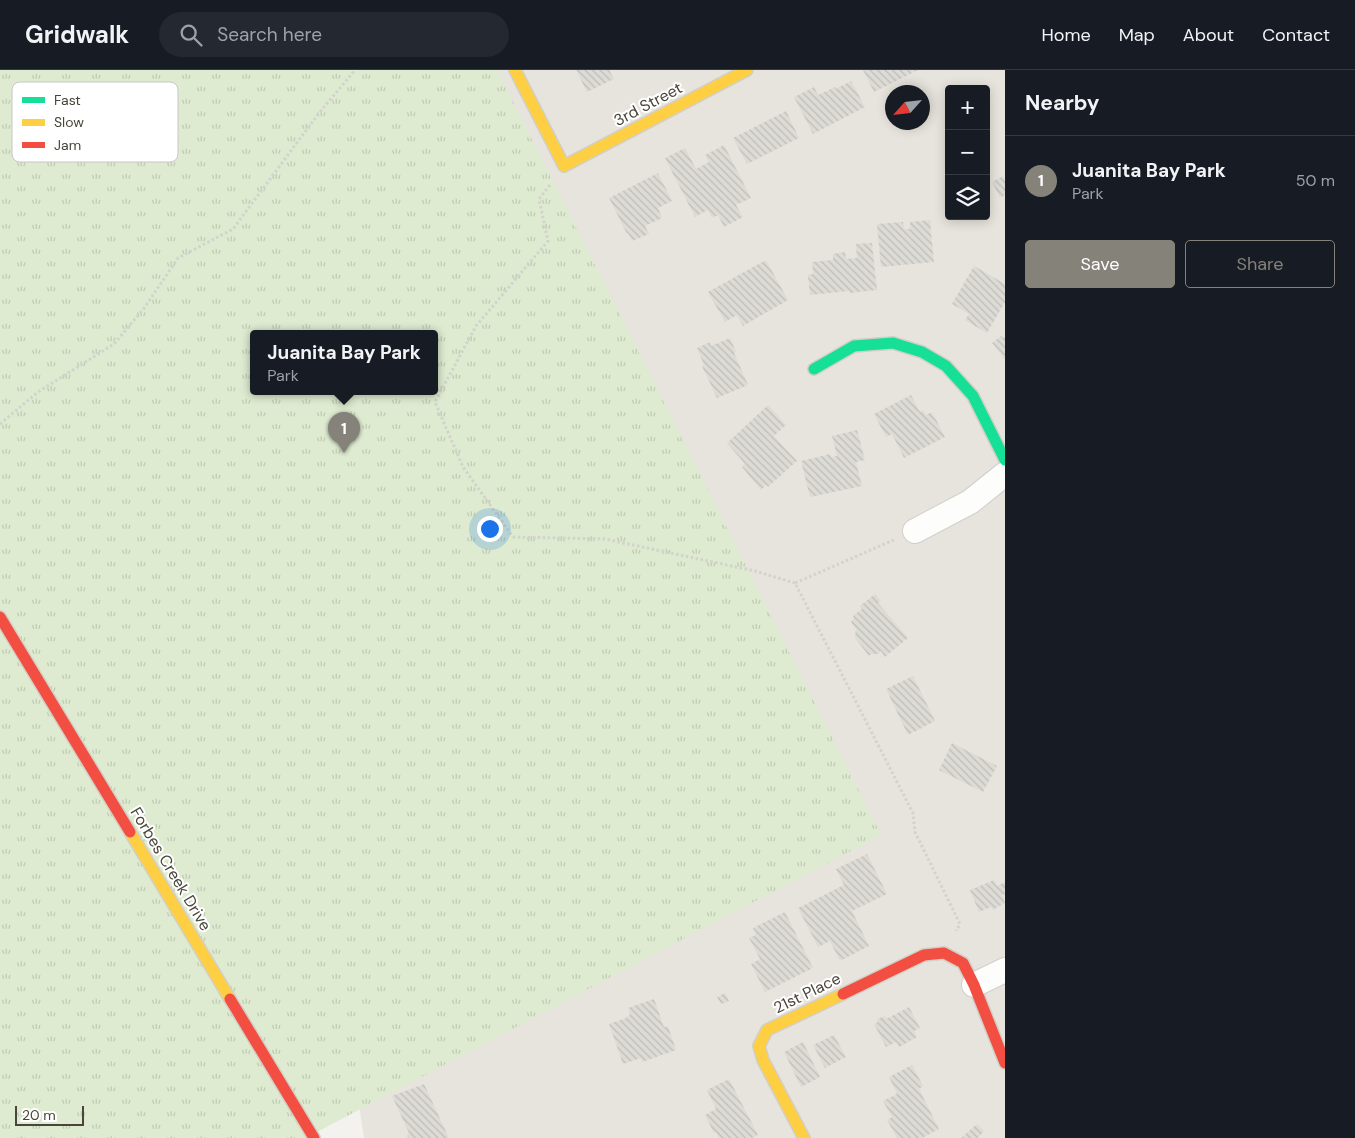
<!DOCTYPE html>
<meta charset="utf-8">
<style>
:root{--surface:#171b24;--page:#242831;--text:#f1f3f6;--muted:#9ea1a6;--line:#363941;--accent:#848279}
body{margin:0;font-family:"DM Sans",sans-serif;background:var(--page);color:var(--text)}
.controls{position:absolute;right:15px;top:15px;display:grid;overflow:hidden;border-radius:5px;box-shadow:0 2px 12px #0003}
.controls button{width:45px;height:45px;display:grid;place-items:center;padding:0;border:0;border-bottom:1px solid var(--line);background:var(--surface);color:var(--text);font:25px sans-serif}
.compass{position:absolute;left:885px;top:15px;width:45px;height:45px;border-radius:50%;background:var(--surface);box-shadow:0 2px 12px #0003;rotate:243deg}
.scale{position:absolute;left:15px;bottom:12px;width:69px;box-sizing:border-box;padding-left:5px;border:2px solid #49453a;border-top:0;font-size:14px;line-height:18px;white-space:nowrap;color:#49453a;-webkit-text-stroke:4px #fff;paint-order:stroke}
.you{position:absolute;left:489px;top:458px;width:18px;height:18px;margin:-12px;border:4px solid #fff;border-radius:50%;background:#1a73e8;box-shadow:0 0 0 8px #1a73e833}
.badge{display:grid;place-items:center;width:32px;height:32px;border-radius:50%;background:var(--accent);color:#fff;font-size:16px;font-weight:700}
.pin{position:absolute;translate:-50% -41px;filter:drop-shadow(0 1px 2px #0008)}
.pin::after{content:'';position:absolute;top:26px;width:18px;height:15px;background:inherit;clip-path:polygon(0 0,100% 0,50% 100%)}
.popup{position:absolute;left:250px;top:260px;width:188px;height:65px;box-sizing:border-box;display:grid;place-content:center;border-radius:5px;background:var(--surface);filter:drop-shadow(0 1px 4px #0005);font-size:16px;white-space:nowrap;color:var(--muted)}
.popup b{font-size:19px;color:var(--text)}
.popup::after{content:'';position:absolute;left:50%;top:100%;margin-left:-10px;border:10px solid transparent;border-top-color:var(--surface)}
.list{margin:0;padding:0;list-style:none}
h2{display:flex;justify-content:space-between;align-items:center;height:65px;margin:0;padding:0 20px;font-size:21px}
h2 small{font-size:16px;font-weight:400;color:var(--muted)}
.list li{display:grid;grid-template-columns:32px 1fr auto;gap:15px;align-items:center;box-sizing:border-box;height:90px;padding:0 20px;border-top:1px solid var(--line)}
.list b{display:block;font-size:19px;white-space:nowrap}
.list p{margin:0;font-size:16px;white-space:nowrap;color:var(--muted)}
.list em{font-size:16px;font-style:normal;color:var(--muted)}
.actions{display:flex;gap:10px;padding:15px 20px}
.actions a{flex:1;padding:11px 0;border:1px solid var(--accent);border-radius:5px;text-align:center;font-size:18px;color:var(--accent)}
.actions .main{background:var(--accent);color:#fff}
.icon{flex:none;width:28px;height:28px;fill:none;stroke:currentColor;stroke-width:2;stroke-linecap:round;stroke-linejoin:round}
.map{position:relative;flex:none;width:1005px;height:1068px;overflow:hidden}
header{display:flex;align-items:center;gap:30px;box-sizing:border-box;height:70px;padding:0 25px;background:var(--surface);border-bottom:1px solid var(--line)}
header strong{font-size:24px}
nav{display:flex;gap:28px;margin-inline-start:auto;font-size:18px}
.search{width:350px;height:45px;background:var(--page);display:flex;align-items:center;gap:12px;box-sizing:border-box;padding:0 18px;border-radius:28px;color:var(--muted);font-size:19px}
main{display:flex}
aside{flex:1;background:var(--surface)}
.map>svg:first-child{display:block}
</style>
<header>
<strong>Gridwalk</strong>
<div class="search"><svg class="icon" aria-label="search" viewBox="0 0 24 24"><circle cx="10" cy="10" r="6"/><path d="M15 15l6 6"/></svg>Search here</div>
<nav><a>Home</a><a>Map</a><a>About</a><a>Contact</a></nav>
</header>
<main>
<div class="map">
<svg width="1005" height="1068" viewBox="0 0 1005 1068">
<defs>
<pattern id="park-tufts" width="24" height="20" patternUnits="userSpaceOnUse" patternTransform="scale(1.25)"><rect width="24" height="20" fill="#deebd0"/><path d="M3 7l-1-3M5 7V3M7 7l1-3M15 17l-1-3M17 17v-4M19 17l1-3" fill="none" stroke="#c0cbb3"/></pattern>
<pattern id="building-back-hatch" width="6" height="6" patternUnits="userSpaceOnUse" patternTransform="scale(1.25)"><rect width="6" height="6" fill="#dddbd6"/><path d="M-1 5l2 2M0 0l6 6M5-1l2 2" fill="none" stroke="#bfbdb8"/></pattern>
</defs>
<rect width="100%" height="100%" fill="#f3f2ee"/>
<path fill="#e7e4dd" fill-rule="evenodd" d="M481,0H1005V1068H364L358,1029ZM949,19H986V146H949ZM892,22H922V52H892Z"/>
<path fill="url(#park-tufts)" fill-rule="evenodd" d="M0,0H497L881,765L317,1062L320,1068H0ZM254,264H434V322H254Z"/>
<g fill="url(#building-back-hatch)">
<path d="M576,0H609L614,9L587,22Z"/>
<path d="M863,0H918L874,22Z"/>
<path d="M851,11L865,37L813,64L794,27L814,17L818,25L835,17L836,19Z"/>
<path d="M786,41L799,68L747,94L733,68Z"/>
<path d="M724,75L751,128L736,135L743,147L724,157L718,145L712,148L708,140L695,147L665,88L685,78L696,99L709,92L705,85Z"/>
<path d="M658,103L672,131L658,138L662,148L645,156L649,164L632,171L628,163L627,164L609,128Z"/>
<path d="M1003,106L1005,111V125L1000,128L992,112Z"/>
<path d="M930,150L934,192L881,197L877,154L903,152L904,159H910V152Z"/>
<path d="M872,173L877,220L850,223L849,221L810,225L808,205L813,204L812,192L833,190V184L845,182L846,189L857,188L856,174Z"/>
<path d="M766,190L788,230L743,256L737,245L725,252L708,222Z"/>
<path d="M974,196L1005,214V232L987,263L965,250L969,244L952,234Z"/>
<path d="M1001,266L1003,268L1005,266V290L992,273Z"/>
<path d="M730,268L736,282L734,283L748,315L717,328L702,296L704,295L697,278L710,272L711,276Z"/>
<path d="M911,325L920,342L923,340L926,345L932,342L945,367L904,388L892,364L886,367L874,344Z"/>
<path d="M768,335L786,355L774,366L797,391L768,417L766,415L761,420L742,397L745,394L727,373Z"/>
<path d="M857,360L865,390L856,392L862,416L810,427L801,391L830,384L831,387L837,386L832,366Z"/>
<path d="M875,524L881,531L878,533L908,568L885,587L881,581L878,584H871L869,586L855,568L856,559L851,552L854,548L853,546L862,539L860,536Z"/>
<path d="M913,606L935,651L908,665L886,619Z"/>
<path d="M952,673L997,696L983,722L939,700Z"/>
<path d="M867,784L887,824L852,841L869,876L840,891L830,871L818,877L798,838L844,815L836,799Z"/>
<path d="M994,810L997,816L1005,812V824L1002,825L1005,833L993,840L991,837L979,842L970,820Z"/>
<path d="M785,842L813,898L765,922L751,894L760,889L749,868L756,865L753,858Z"/>
<path d="M725,923L729,931L721,934L717,927Z"/>
<path d="M654,929L664,957L668,956L676,980L642,992L641,988L623,994L609,954L626,948V947L630,945L628,938Z"/>
<path d="M909,937L920,958L914,961L917,967L899,977L896,972L886,977L874,954L878,952L877,949L885,946L886,949Z"/>
<path d="M834,965L846,987L825,998L813,975Z"/>
<path d="M803,972L820,1007L801,1017L784,982Z"/>
<path d="M912,995L923,1016L919,1019L939,1059L922,1068H897L887,1050L892,1047L883,1031L897,1024L889,1007Z"/>
<path d="M729,1009L758,1065L752,1068H719L716,1062L714,1063L705,1045L716,1039L707,1020Z"/>
<path d="M424,1014L449,1068H408L407,1065L409,1063L392,1026Z"/>
<path d="M977,1054L984,1061L978,1068H961Z"/>
</g>
<g fill="none" stroke-linecap="round" stroke-linejoin="round">
<g stroke="#d1d0cc" stroke-width="26">
<g id="street">
<path d="M915,461L970,432L1005,404"/>
<path d="M974,915L1005,900"/>
</g>
</g>
<g stroke="#d2cfc6" stroke-width="14">
<path id="fast" d="M814,299L854,276L893,273L922,282L946,296L973,326L1005,390"/>
</g>
<g stroke="#d2cfc6" stroke-width="14">
<g id="slow">
<path d="M515,0L564,96L747,0"/>
<path d="M130,762L230,929"/>
<path d="M804,1068L763,990L759,976L767,960L843,924"/>
</g>
</g>
<g stroke="#d2cfc6" stroke-width="14">
<g id="jam">
<path d="M0,547L130,762"/>
<path d="M843,924L924,885L944,883L963,893L974,915L1005,993"/>
<path d="M230,929L314,1068"/>
</g>
</g>
<g stroke="#d3d2cc" stroke-width="3" stroke-dasharray="2.5 2.5" stroke-linecap="butt">
<path d="M550,115L539,129L548,171L476,256L435,332L463,397L513,467L605,469L755,501L795,513"/>
<path d="M0,354L38,322L114,274L145,237L178,188L233,159L319,43L355,0"/>
<path d="M894,470L795,513L913,743L915,762L960,854L956,861"/>
</g>
<use href="#street" stroke="#fdfdfc" stroke-width="24"/>
<use href="#fast" stroke="#16e098" stroke-width="11"/>
<use href="#slow" stroke="#ffcf43" stroke-width="11"/>
<use href="#jam" stroke="#f24e42" stroke-width="11"/>
</g>
<g text-anchor="middle" dominant-baseline="central" stroke-width="4" stroke-linejoin="round" paint-order="stroke">
<g font-size="16" fill="#49453a" stroke="#fff">
<text transform="translate(648 34) rotate(-28)">3rd Street</text>
<text transform="translate(171 799) rotate(59)">Forbes Creek Drive</text>
<text transform="translate(807 923) rotate(-26)">21st Place</text>
</g>
</g>
<rect x="12" y="12" width="166" height="80" rx="8" fill="#fff" stroke="#c8c7c4" stroke-width="1"/>
<rect x="22" y="27" width="23" height="6" fill="#16e098"/>
<rect x="22" y="49" width="23" height="7" fill="#ffcf43"/>
<rect x="22" y="72" width="23" height="6" fill="#f24e42"/>
<g font-size="14" fill="#49453a">
<text x="54" y="35">Fast</text>
<text x="54" y="57">Slow</text>
<text x="54" y="80">Jam</text>
</g>
</svg>
<div class="controls">
<button>+</button>
<button>−</button>
<button><svg class="icon" aria-label="layers" viewBox="0 0 24 24"><path d="M12 4l9 5-9 5-9-5zM3 14l9 5 9-5"/></svg></button>
</div>
<svg class="compass" viewBox="-18 -18 36 36"><path d="M0-13l5 13h-10z" fill="#e53935"/><path d="M0 13l5-13h-10z" fill="#9ea1a6"/></svg>
<div class="scale">20 m</div>
<div class="you"></div>
<div class="pin badge" style="left:344px;top:383px">1</div>
<div class="popup"><b>Juanita Bay Park</b>Park</div>
</div>
<aside>
<h2>Nearby<small></small></h2>
<ul class="list">
<li><span class="badge">1</span><div><b>Juanita Bay Park</b><p>Park</p></div><em>50 m</em></li>
</ul>
<div class="actions"><a class="main">Save</a><a>Share</a></div>
</aside>
</main>
